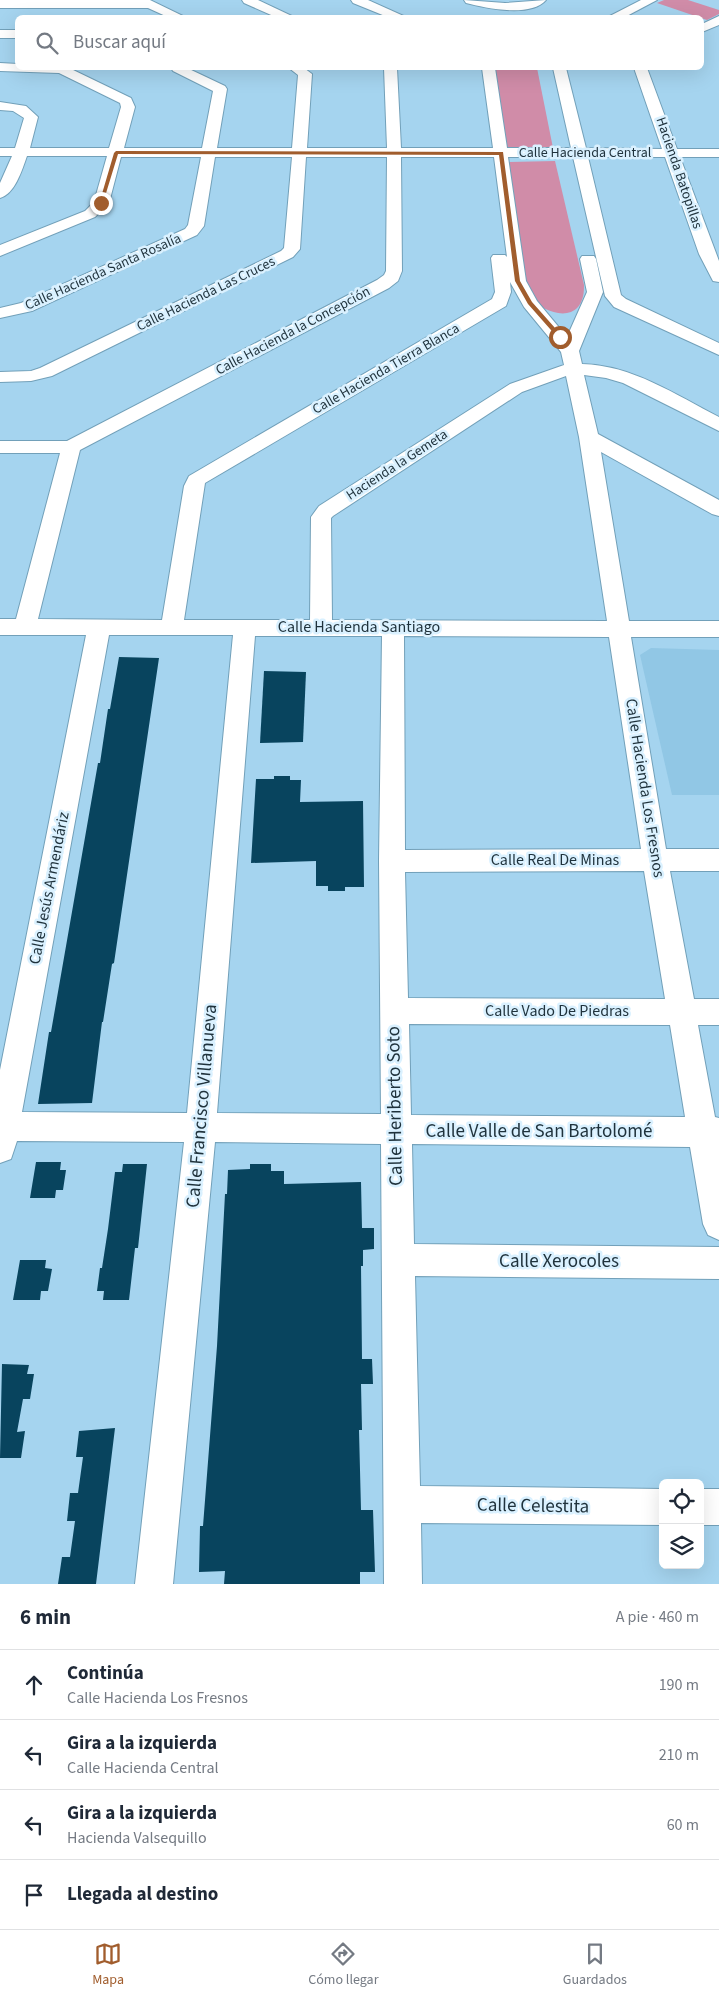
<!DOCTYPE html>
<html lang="es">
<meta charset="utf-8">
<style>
:root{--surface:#fff;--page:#f6f6f7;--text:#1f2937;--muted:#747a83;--line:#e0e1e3;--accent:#a15d2d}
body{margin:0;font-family:"Source Sans 3",sans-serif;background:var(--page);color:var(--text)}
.controls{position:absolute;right:15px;bottom:15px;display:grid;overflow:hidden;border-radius:8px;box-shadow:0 5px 20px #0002}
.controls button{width:45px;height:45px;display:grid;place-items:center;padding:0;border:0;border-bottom:1px solid var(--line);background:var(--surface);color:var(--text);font:25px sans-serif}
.stop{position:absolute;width:15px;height:15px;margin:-11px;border:4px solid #a15d2d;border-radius:50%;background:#fff}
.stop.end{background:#a15d2d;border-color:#fff;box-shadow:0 1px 5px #0008}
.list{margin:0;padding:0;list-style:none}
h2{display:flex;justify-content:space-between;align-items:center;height:65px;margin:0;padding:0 20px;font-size:21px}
h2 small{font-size:16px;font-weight:400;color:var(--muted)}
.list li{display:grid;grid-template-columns:32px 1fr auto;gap:15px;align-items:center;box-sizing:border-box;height:70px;padding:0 20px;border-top:1px solid var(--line)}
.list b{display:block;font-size:19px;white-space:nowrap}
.list p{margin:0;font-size:16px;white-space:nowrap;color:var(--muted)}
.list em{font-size:16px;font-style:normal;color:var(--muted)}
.icon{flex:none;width:28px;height:28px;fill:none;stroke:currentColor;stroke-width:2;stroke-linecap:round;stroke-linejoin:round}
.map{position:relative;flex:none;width:719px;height:1584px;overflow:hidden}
.search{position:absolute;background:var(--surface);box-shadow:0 5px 20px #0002;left:15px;right:15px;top:15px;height:55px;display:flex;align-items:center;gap:12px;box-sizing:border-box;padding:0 18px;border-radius:8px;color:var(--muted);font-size:19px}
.sheet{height:345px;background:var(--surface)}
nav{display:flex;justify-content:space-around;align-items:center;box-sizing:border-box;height:70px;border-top:1px solid var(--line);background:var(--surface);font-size:14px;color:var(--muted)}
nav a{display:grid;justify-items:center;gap:2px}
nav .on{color:var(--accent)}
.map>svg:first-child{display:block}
</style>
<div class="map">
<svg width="719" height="1584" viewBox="0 0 719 1584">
<rect width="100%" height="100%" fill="#a5d4ef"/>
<path fill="#91c7e5" d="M651,648L719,650V795H672L640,655Z"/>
<g fill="#d08ca8">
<path d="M664,0H688L719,10V14L707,20L657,3Z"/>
<path d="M493,68H537L553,148L506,147Z"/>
<path d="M555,161L584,285C585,325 547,317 528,296L506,164L509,162Z"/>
</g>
<g fill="#08445e">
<path d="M119,657L159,658L114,963L112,964L103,1022H102L92,1103L38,1104L49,1032H51L98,763H100L108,709H110Z"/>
<path d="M264,671L306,672L303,742L260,743Z"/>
<path d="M274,776H290V780H301L300,802L363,801L364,887H345V891H328V886H316V861L251,863L256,779H274Z"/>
<path d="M36,1162H61L60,1170H66L63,1190H56L55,1198H30Z"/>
<path d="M123,1164H147L138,1248H135L129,1300H103L104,1291H97L100,1268H102L108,1229L115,1172H122Z"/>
<path d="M250,1164H271V1171H284V1184L361,1182L362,1228H374V1249L363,1250V1266H361L362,1359H372L373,1384H361L362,1430H359L361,1510H373L375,1572H360V1584H224L225,1571L199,1572L200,1526H203L217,1346L225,1194H227L228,1170L250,1169Z"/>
<path d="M20,1260H46L45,1268L52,1269L48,1291H41L40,1300H13Z"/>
<path d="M2,1364L29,1365L27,1374H34L30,1399H23L17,1432L25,1431L21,1458H0Z"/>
<path d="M115,1428L96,1584H58L62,1557H70L75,1521H67L70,1493H78L83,1457H76L79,1431Z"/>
</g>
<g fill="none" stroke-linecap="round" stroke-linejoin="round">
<g stroke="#72a0b9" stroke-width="2">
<g id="minor">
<path d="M0,0H150L187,18H170L148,8H0Z"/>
<path d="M242,0H258L296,18H278L244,3Z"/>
<path d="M351,0H368L408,18H390L353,3Z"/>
<path d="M464,0L505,3L546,0C530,18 486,8 466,3Z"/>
<path d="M641,0H657L623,18H606Z"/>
<path d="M719,16V25L702,32V24Z"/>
<rect x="0" y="30" width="18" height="8"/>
<path d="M0,63L18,64V68H69L131,98L135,107L124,148H202L213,91L173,71L171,68H187L225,86L227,89L217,148H292L298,75L289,68H304L312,74L307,148H387L384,68H397L401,148H493L482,68H495L507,148H571L553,68H566L586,148L662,149L634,68H647L677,149H719V157H680L719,261V282L713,281L699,254L665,157H588L621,295L626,299L719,343V355L614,307L605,296L573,157H508L526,281L537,301L567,337L587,292L580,259L582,256H594L596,259L603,292L579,351L582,364C632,365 676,395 719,417V431L623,383L606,378L584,375L598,434L719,500V516L712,514L601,452L629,621H719V637H631L666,849H719V871H670L694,999H719V1025H698L715,1117L719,1118V1240L708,1235L703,1224L690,1147L412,1144L414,1244L719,1247V1279L415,1276L420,1486L663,1489V1525L421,1523L422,1584H384L381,1144L215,1142L173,1584H135L184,1142L17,1141L11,1159L0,1163V1070L86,635H0V619H16L60,453H0V441H67L377,280L384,275L386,271L387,157H306L300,249L293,257L52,376L31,381L0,382V372L31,371L40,368L281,251L284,248L292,157H215L204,226L197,235L32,311L0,318V308L21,303L185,229L188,225L201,157H121L109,203L95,217L0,256V245L85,211L94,202L107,156H27C22,170 15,194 0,198V183L12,156H0V148H15L24,118L13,111L0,110V102L26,106L38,117L30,148H109L121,107L120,103L59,73L0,71ZM401,157H494L507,257L505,255H493L491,258L495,292L492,299L189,476L184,486L162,620L38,619L80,450L389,288L398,281L402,271ZM510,282L524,307L561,352L564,365L510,384L319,506L311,517L310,620H184L205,483L506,306L511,292ZM566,376L579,437L607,621L332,620L331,518L333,516L522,392ZM109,635H233L187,1113L22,1112ZM255,636H382L379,861L381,1114L217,1113ZM404,636L609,637L641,849L405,850ZM644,871L665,999L408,998L405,872ZM409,1024L670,1025L685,1117L411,1115Z"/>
<rect x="700" y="1489" width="19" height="36"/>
</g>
</g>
<use href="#minor" fill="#fff" fill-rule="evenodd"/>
</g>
<path fill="#a15d2d" d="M116,151L503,152L520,281L532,302L563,337L558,338L528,304L515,281L499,155L118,154L103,203L99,204L114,153Z"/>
<g text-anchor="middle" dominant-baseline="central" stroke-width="5" stroke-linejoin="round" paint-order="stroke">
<g font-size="14" fill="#1f323c" stroke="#daf1ff">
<text x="585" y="153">Calle Hacienda Central</text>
<text transform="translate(679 173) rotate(71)">Hacienda Batopillas</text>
<text transform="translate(103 272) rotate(-24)">Calle Hacienda Santa Rosalía</text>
<text transform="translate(206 294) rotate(-26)">Calle Hacienda Las Cruces</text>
<text transform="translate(293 331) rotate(-28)">Calle Hacienda la Concepción</text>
<text transform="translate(386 369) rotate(-30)">Calle Hacienda Tierra Blanca</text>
<text transform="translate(397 465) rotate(-33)">Hacienda la Gemeta</text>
</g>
<g font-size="16" fill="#1f323c" stroke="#daf1ff">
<text x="359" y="627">Calle Hacienda Santiago</text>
<text transform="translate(645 788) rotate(81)">Calle Hacienda Los Fresnos</text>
<text x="555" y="860">Calle Real De Minas</text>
<text transform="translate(49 888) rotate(-79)">Calle Jesús Armendáriz</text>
<text x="557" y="1011">Calle Vado De Piedras</text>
</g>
<g font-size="19" fill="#1f323c" stroke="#daf1ff">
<text transform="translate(202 1106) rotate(-85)">Calle Francisco Villanueva</text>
<text transform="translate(395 1106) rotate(-91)">Calle Heriberto Soto</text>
<text x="539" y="1131">Calle Valle de San Bartolomé</text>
<text x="559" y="1261">Calle Xerocoles</text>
<text transform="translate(533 1506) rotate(1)">Calle Celestita</text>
</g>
</g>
</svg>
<div class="controls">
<button><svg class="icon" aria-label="locate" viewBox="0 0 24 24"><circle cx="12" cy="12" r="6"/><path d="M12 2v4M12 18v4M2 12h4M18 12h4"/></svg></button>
<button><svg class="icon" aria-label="layers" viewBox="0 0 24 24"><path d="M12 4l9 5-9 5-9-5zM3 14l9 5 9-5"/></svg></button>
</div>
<div class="stop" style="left:560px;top:337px"></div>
<div class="stop end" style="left:101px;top:203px"></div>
<div class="search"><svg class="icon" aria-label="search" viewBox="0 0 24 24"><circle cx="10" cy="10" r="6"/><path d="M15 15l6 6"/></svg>Buscar aquí</div>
</div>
<section class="sheet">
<h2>6 min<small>A pie · 460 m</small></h2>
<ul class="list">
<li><svg class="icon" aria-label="ahead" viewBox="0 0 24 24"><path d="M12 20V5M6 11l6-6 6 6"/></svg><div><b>Continúa</b><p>Calle Hacienda Los Fresnos</p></div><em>190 m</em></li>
<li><svg class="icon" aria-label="left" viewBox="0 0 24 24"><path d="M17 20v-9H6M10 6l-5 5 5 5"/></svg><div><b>Gira a la izquierda</b><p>Calle Hacienda Central</p></div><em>210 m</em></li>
<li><svg class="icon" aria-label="left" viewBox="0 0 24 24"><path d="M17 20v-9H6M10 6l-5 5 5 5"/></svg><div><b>Gira a la izquierda</b><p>Hacienda Valsequillo</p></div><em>60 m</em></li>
<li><svg class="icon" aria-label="arrive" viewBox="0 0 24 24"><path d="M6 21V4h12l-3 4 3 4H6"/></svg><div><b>Llegada al destino</b></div></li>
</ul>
</section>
<nav>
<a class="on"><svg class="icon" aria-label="map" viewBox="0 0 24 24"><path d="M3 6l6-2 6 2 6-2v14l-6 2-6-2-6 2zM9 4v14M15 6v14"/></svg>Mapa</a>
<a><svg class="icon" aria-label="directions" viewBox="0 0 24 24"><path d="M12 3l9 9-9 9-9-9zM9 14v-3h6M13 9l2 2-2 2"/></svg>Cómo llegar</a>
<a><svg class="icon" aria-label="saved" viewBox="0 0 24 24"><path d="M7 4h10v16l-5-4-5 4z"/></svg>Guardados</a>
</nav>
